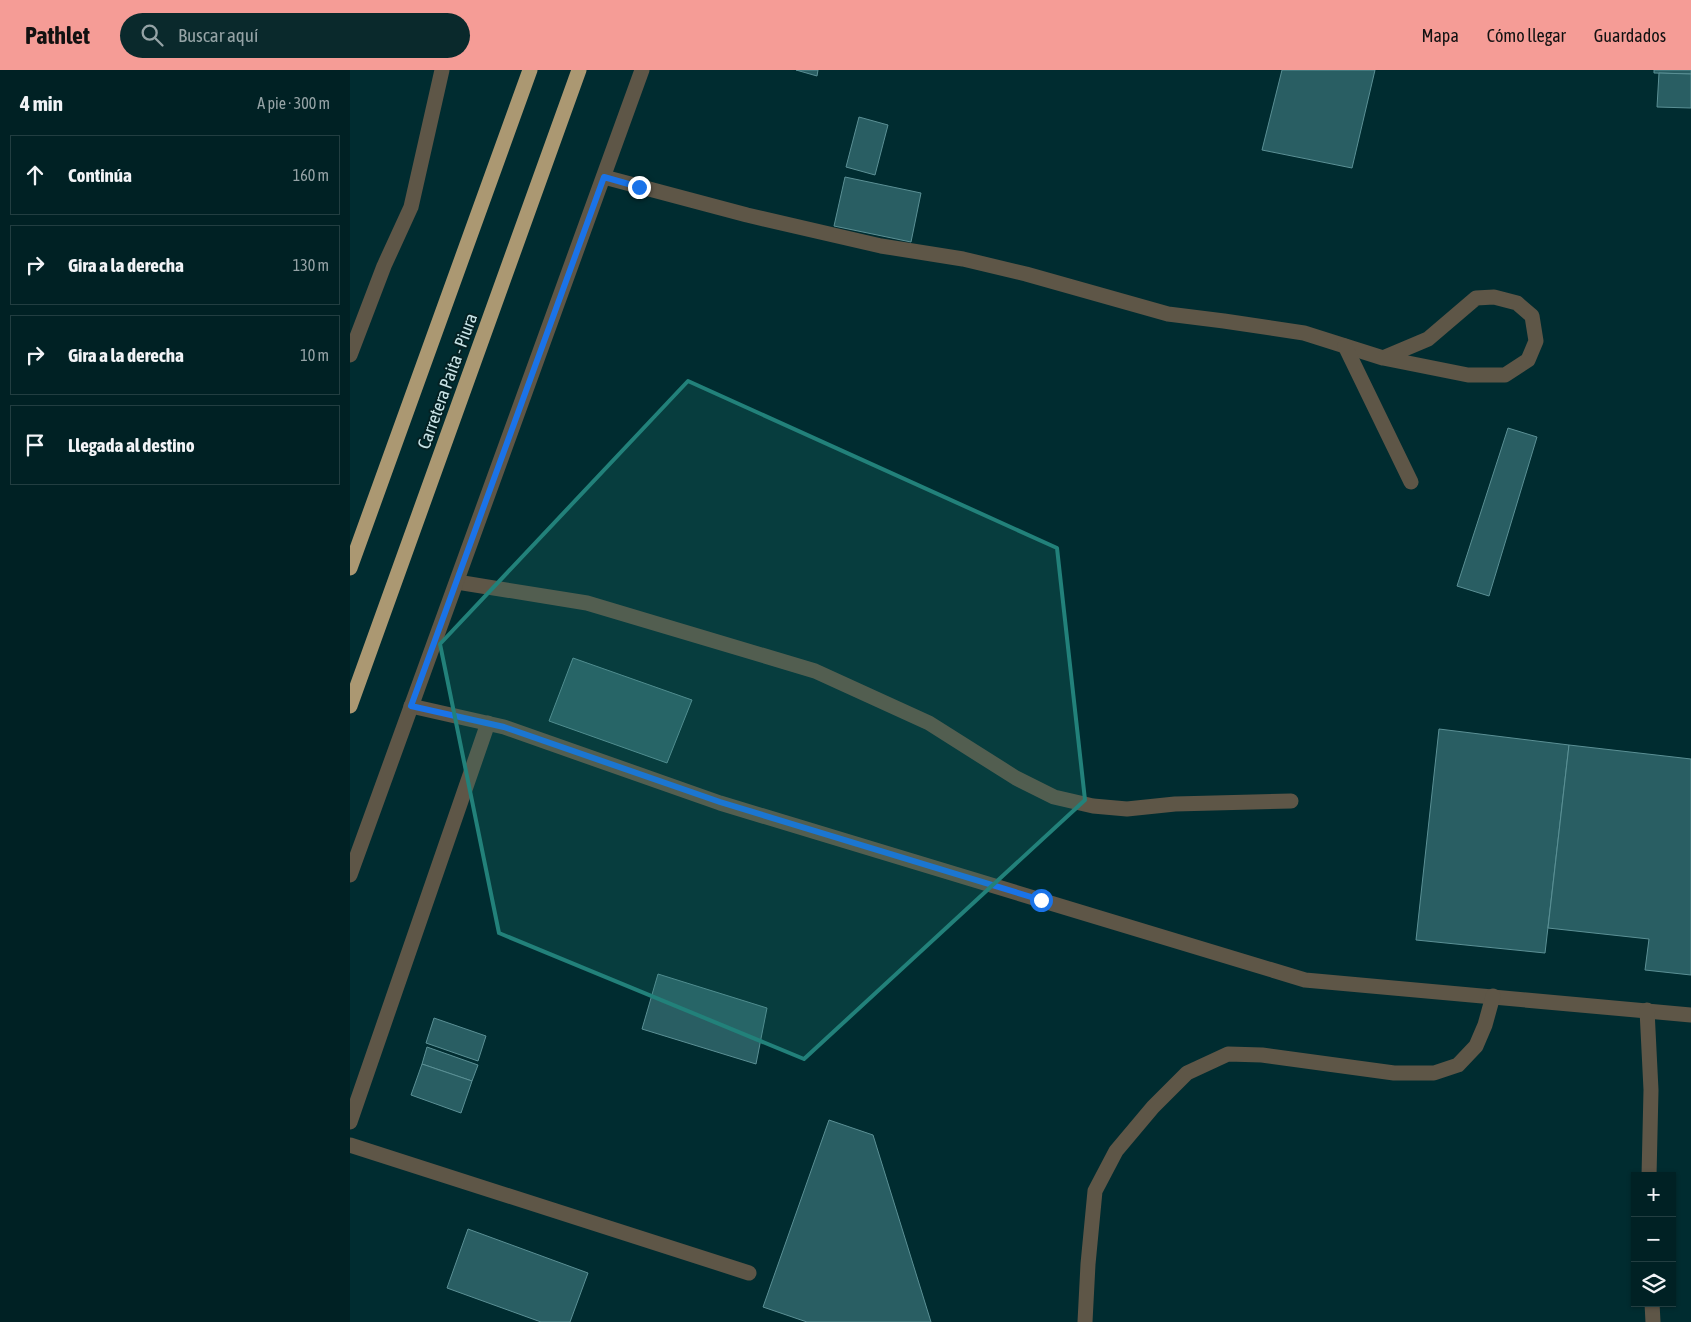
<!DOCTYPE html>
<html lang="es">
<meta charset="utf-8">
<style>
:root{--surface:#002124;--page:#0a292c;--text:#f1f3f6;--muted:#95a3a6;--line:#223e41;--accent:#f59c96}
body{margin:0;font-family:"Asap Condensed",sans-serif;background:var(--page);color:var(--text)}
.controls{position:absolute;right:15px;bottom:15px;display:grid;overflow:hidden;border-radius:0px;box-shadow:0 1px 4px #0004}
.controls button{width:45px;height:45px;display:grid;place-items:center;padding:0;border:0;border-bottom:1px solid var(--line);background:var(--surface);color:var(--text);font:25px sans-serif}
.stop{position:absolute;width:15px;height:15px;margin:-11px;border:4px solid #1a73e8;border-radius:50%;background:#fff}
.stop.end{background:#1a73e8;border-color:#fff;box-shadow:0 1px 5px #0008}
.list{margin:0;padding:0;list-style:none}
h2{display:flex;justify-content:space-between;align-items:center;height:65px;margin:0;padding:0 20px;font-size:21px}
h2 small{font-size:16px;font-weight:400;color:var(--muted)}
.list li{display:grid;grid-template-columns:32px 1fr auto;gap:15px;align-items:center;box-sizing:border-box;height:80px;margin:0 10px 10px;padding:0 10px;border:1px solid var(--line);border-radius:0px}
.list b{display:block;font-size:19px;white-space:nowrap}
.list em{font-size:16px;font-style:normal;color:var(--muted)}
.icon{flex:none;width:28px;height:28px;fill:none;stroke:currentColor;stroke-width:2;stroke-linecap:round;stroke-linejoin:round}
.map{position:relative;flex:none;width:1341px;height:1252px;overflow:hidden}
header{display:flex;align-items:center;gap:30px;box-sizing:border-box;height:70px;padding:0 25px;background:var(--accent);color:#111}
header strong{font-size:24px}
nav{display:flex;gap:28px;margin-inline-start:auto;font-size:18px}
.search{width:350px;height:45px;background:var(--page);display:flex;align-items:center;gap:12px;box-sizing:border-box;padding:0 18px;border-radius:28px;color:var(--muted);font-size:19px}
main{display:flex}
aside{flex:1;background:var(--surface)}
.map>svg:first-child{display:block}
</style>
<header>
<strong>Pathlet</strong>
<div class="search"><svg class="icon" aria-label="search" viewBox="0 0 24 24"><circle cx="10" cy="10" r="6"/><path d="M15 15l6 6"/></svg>Buscar aquí</div>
<nav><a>Mapa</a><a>Cómo llegar</a><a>Guardados</a></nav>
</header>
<main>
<aside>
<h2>4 min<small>A pie · 300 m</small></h2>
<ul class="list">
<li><svg class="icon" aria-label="ahead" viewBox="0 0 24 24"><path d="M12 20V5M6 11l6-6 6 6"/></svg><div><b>Continúa</b></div><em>160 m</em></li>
<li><svg class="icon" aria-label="right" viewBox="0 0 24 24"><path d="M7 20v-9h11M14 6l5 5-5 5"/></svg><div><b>Gira a la derecha</b></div><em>130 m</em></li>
<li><svg class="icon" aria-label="right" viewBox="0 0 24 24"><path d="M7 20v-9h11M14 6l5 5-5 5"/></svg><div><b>Gira a la derecha</b></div><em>10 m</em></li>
<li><svg class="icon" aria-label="arrive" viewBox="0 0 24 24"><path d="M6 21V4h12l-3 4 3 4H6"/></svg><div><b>Llegada al destino</b></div></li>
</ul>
</aside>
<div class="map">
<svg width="1341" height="1252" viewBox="0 0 1341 1252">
<rect width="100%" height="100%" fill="#002c30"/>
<g fill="#295e63" stroke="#5b9095">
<path d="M446,0H468L467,6Z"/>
<path d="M932,0H1025L1002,98L912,80Z"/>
<path d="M1304,0H1341V4L1304,3Z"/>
<path d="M1309,3L1341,4V38L1307,37Z"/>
<path d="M509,47L538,55L525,105L496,97Z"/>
<path d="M495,107L571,123L561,172L484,156Z"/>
<path d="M1158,358L1187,367L1139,526L1107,516Z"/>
<path d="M223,588L342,630L317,693L199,651Z"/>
<path d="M1089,659L1219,675L1195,883L1066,870Z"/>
<path d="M1219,675L1341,689V905L1295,900L1299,869L1198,858Z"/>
<path d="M308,904L417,938L406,994L292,959Z"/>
<path d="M84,948L136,966L128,991L76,973Z"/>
<path d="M77,977L128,995L122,1011L72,994Z"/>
<path d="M72,994L122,1011L111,1043L61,1025Z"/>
<path d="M479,1050L523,1065L581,1252H457L413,1237Z"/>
<path d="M118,1159L238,1203L220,1252H191L97,1218Z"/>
</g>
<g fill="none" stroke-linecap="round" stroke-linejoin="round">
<g stroke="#5e5647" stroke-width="15">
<path d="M254,107L397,145L531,176L613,189L676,204L818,244L874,251L954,263L1033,288L1118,305H1155L1178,290L1186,271L1182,246L1167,233L1144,227L1126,228L1078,269L1033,288"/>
<path d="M995,276L1061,412"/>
<path d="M0,285L34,196L61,137L92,0"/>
<path d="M107,512L237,533L465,601L579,653L666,708L704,727L743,736L777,739L825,734L941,731"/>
<path d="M61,636L154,657L370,733L955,910L1341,945"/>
<path d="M0,805L292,0"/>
<path d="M1297,940L1301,1020L1299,1106"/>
<path d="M0,1052L138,653"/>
<path d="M0,1075L399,1203"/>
<path d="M1302,1233L1303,1252"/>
<path d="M735,1252L738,1194L745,1121L766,1081L803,1037L837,1003L878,984L912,985L1044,1003H1084L1108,995L1126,976L1135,955L1143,926"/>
</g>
<g stroke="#ab9872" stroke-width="15">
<path d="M0,498L180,0"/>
<path d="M0,636L229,0"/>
</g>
</g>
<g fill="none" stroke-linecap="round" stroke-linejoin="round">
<path stroke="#1a73e8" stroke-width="6" d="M289,117L254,107L61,636L154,657L370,732L691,830"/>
</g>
<path fill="#22817a" fill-opacity="0.2" stroke="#22817a" stroke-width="4" stroke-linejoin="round" d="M338,311L707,478L735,730L454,989L149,863L90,574Z"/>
<g text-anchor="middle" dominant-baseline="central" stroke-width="4" stroke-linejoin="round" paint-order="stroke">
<g font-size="18" fill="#c8e3e6" stroke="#042123">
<text transform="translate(97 311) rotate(-70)">Carretera Paita - Piura</text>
</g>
</g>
</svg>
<div class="controls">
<button>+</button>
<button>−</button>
<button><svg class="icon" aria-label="layers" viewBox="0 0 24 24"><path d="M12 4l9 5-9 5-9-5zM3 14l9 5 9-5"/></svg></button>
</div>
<div class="stop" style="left:691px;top:830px"></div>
<div class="stop end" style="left:289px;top:117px"></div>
</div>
</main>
